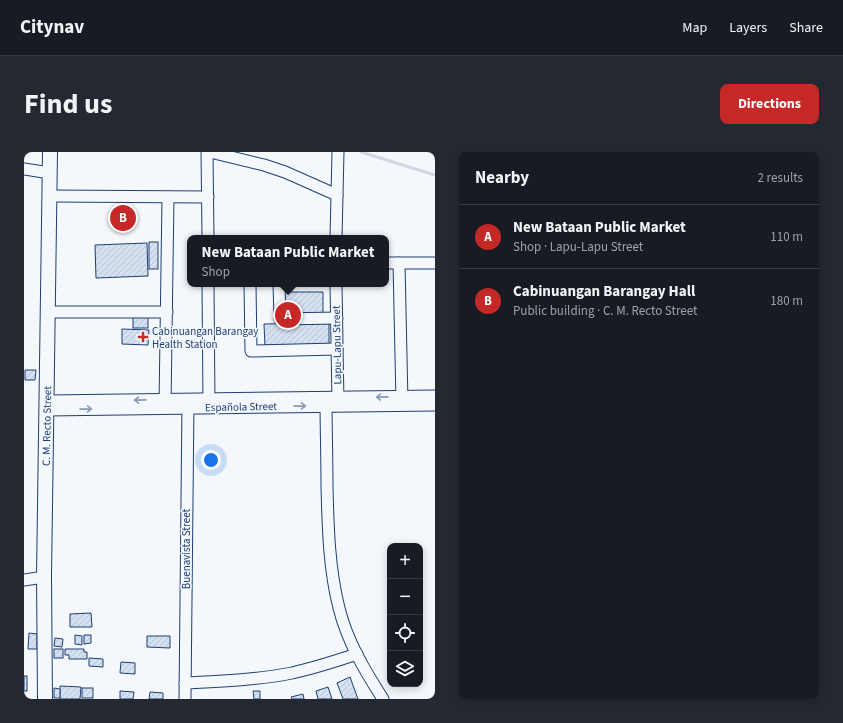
<!DOCTYPE html>
<meta charset="utf-8">
<style>
:root{--surface:#171b24;--page:#242831;--text:#f1f3f6;--muted:#9ea1a6;--line:#363941;--accent:#c62828}
body{margin:0;font-family:"Source Sans 3",sans-serif;background:var(--page);color:var(--text)}
.controls{position:absolute;right:12px;bottom:12px;display:grid;overflow:hidden;border-radius:8px;box-shadow:0 2px 10px #0003}
.controls button{width:36px;height:36px;display:grid;place-items:center;padding:0;border:0;border-bottom:1px solid var(--line);background:var(--surface);color:var(--text);font:20px sans-serif}
.you{position:absolute;left:187px;top:308px;width:14px;height:14px;margin:-10px;border:3px solid #fff;border-radius:50%;background:#1a73e8;box-shadow:0 0 0 6px #1a73e833}
.badge{display:grid;place-items:center;width:26px;height:26px;border-radius:50%;background:var(--accent);color:#fff;font-size:13px;font-weight:700}
.pin{position:absolute;translate:-50% -50%;border:2px solid #fff;box-shadow:0 1px 4px #0006}
.popup{position:absolute;left:163px;top:83px;width:202px;height:52px;box-sizing:border-box;display:grid;place-content:center;border-radius:8px;background:var(--surface);filter:drop-shadow(0 1px 3px #0005);font-size:13px;white-space:nowrap;color:var(--muted)}
.popup b{font-size:15px;color:var(--text)}
.popup::after{content:'';position:absolute;left:50%;top:100%;margin-left:-8px;border:8px solid transparent;border-top-color:var(--surface)}
.list{margin:0;padding:0;list-style:none}
h2{display:flex;justify-content:space-between;align-items:center;height:52px;margin:0;padding:0 16px;font-size:17px}
h2 small{font-size:13px;font-weight:400;color:var(--muted)}
.list li{display:grid;grid-template-columns:26px 1fr auto;gap:12px;align-items:center;box-sizing:border-box;height:64px;padding:0 16px;border-top:1px solid var(--line)}
.list b{display:block;font-size:15px;white-space:nowrap}
.list p{margin:0;font-size:13px;white-space:nowrap;color:var(--muted)}
.list em{font-size:13px;font-style:normal;color:var(--muted)}
.icon{flex:none;width:22px;height:22px;fill:none;stroke:currentColor;stroke-width:2;stroke-linecap:round;stroke-linejoin:round}
.map{position:relative;flex:none;width:411px;height:547px;overflow:hidden;border-radius:8px}
header{display:flex;align-items:center;gap:24px;box-sizing:border-box;height:56px;padding:0 20px;background:var(--surface);border-bottom:1px solid var(--line)}
header strong{font-size:19px}
nav{display:flex;gap:22px;margin-inline-start:auto;font-size:14px}
.intro{display:flex;align-items:center;justify-content:space-between;box-sizing:border-box;height:96px;padding:0 24px}
h1{margin:0;font-size:28px}
.button{padding:10px 18px;border-radius:8px;background:var(--accent);color:#fff;font-size:14px;font-weight:700}
main{display:flex;gap:24px;padding:0 24px}
aside{flex:1;background:var(--surface);border-radius:8px;box-shadow:0 2px 10px #0003}
.map>svg:first-child{display:block}
</style>
<header>
<strong>Citynav</strong>
<nav><a>Map</a><a>Layers</a><a>Share</a></nav>
</header>
<div class="intro"><h1>Find us</h1><a class="button">Directions</a></div>
<main>
<div class="map">
<svg width="411" height="547" viewBox="0 0 411 547">
<defs>
<pattern id="building-hatch" width="6" height="6" patternUnits="userSpaceOnUse"><rect width="6" height="6" fill="#d5e0f0"/><path d="M-1 1l2-2M0 6l6-6M5 7l2-2" fill="none" stroke="#b6c1d1"/></pattern>
</defs>
<rect width="100%" height="100%" fill="#f4f7fb"/>
<g fill="none" stroke-linecap="round" stroke-linejoin="round">
<path stroke="#cfd7e4" stroke-width="3" d="M337,0L411,23"/>
</g>
<g fill="url(#building-hatch)" stroke="#1d3f73">
<rect x="125" y="90" width="9" height="27"/>
<path d="M123,91L124,124L72,126L71,93Z"/>
<path d="M260,140H299V163L260,164Z"/>
<rect x="109" y="164" width="15" height="12"/>
<path d="M305,171V194L241,195L240,172Z"/>
<path d="M98,177L125,178L124,193L98,192Z"/>
<path d="M1,218H12L11,228H1Z"/>
<path d="M67,461L68,475H46V462Z"/>
<path d="M5,481L13,482V497H4Z"/>
<path d="M51,483L58,484V493L51,492Z"/>
<path d="M60,483H67V491L60,492Z"/>
<path d="M123,484H146V496L123,495Z"/>
<path d="M31,486L39,487L38,495L30,494Z"/>
<rect x="30" y="497" width="9" height="9"/>
<path d="M41,497H60V500H63V507H45V503H41Z"/>
<path d="M65,506L79,507V515L65,514Z"/>
<path d="M97,510L111,511V522L96,521Z"/>
<rect x="0" y="524" width="3" height="15"/>
<path d="M326,525L334,547H319L313,531Z"/>
<path d="M36,534L57,535L56,547H36Z"/>
<path d="M304,535L308,547H294L292,539Z"/>
<path d="M30,536L36,537V546H30Z"/>
<rect x="58" y="536" width="11" height="10"/>
<path d="M96,539L110,540L109,547H96Z"/>
<path d="M229,539H236V547H230Z"/>
<path d="M126,540L139,541V547H125Z"/>
<path d="M279,542L280,547H268L267,545Z"/>
</g>
<g fill="none" stroke-linecap="round" stroke-linejoin="round">
<g stroke="#1d3f73" stroke-width="13">
<g id="minor">
<path d="M183,0L184,86"/>
<path d="M186,0L240,13L261,20L313,43"/>
<path d="M0,17L26,21"/>
<path d="M26,44L184,45"/>
<path d="M312,86L314,0"/>
<path d="M362,111H411"/>
<path d="M375,111L378,251"/>
<path d="M184,132L185,253"/>
<path d="M226,132L227,199L313,197"/>
<path d="M255,132L256,167L313,166"/>
<path d="M312,132L314,251"/>
<path d="M24,160H143"/>
<path d="M302,247C302,276 303,306 303,335C304,375 305,417 315,456C323,489 341,519 359,547"/>
<path d="M24,249L411,244"/>
<path d="M141,254L144,45"/>
<path d="M23,258L411,253"/>
<path d="M0,428L20,425"/>
<path d="M161,531C197,529 233,528 268,521C290,516 312,509 333,502"/>
<path d="M161,547L164,250"/>
</g>
</g>
<g stroke="#1d3f73" stroke-width="16">
<path id="major" d="M21,547L20,425L26,0"/>
</g>
<use href="#minor" stroke="#f4f7fb" stroke-width="11"/>
<use href="#major" stroke="#f4f7fb" stroke-width="14"/>
</g>
<defs><path id="oneway-shaft" d="M-6 0H5M1.5-3L5.5 0L1.5 3" fill="none" stroke-width="1.6" stroke-linecap="round" stroke-linejoin="round"/></defs>
<g stroke="#889bb7">
<use href="#oneway-shaft" transform="translate(358 245) rotate(179)"/>
<use href="#oneway-shaft" transform="translate(116 248) rotate(179)"/>
<use href="#oneway-shaft" transform="translate(276 254) rotate(-1)"/>
<use href="#oneway-shaft" transform="translate(62 257) rotate(-1)"/>
</g>
<path fill="#c62828" stroke="#f4f7fb" stroke-width="1.5" d="M117 179h4v4h4v4h-4v4h-4v-4h-4v-4h4z"/>
<g text-anchor="middle" dominant-baseline="central" stroke-width="3" stroke-linejoin="round" paint-order="stroke">
<g font-size="11" fill="#1d3f73" stroke="#f4f7fb" text-anchor="start">
<text x="128" y="179">Cabinuangan Barangay<tspan x="128" dy="13">Health Station</tspan></text>
</g>
<g font-size="11" fill="#1d3f73" stroke="#f4f7fb">
<text transform="translate(313 193) rotate(-91)">Lapu-Lapu Street</text>
<text transform="translate(217 255) rotate(-1)">Española Street</text>
<text transform="translate(23 274) rotate(-89)">C. M. Recto Street</text>
<text transform="translate(162 397) rotate(-90)">Buenavista Street</text>
</g>
</g>
</svg>
<div class="controls">
<button>+</button>
<button>−</button>
<button><svg class="icon" aria-label="locate" viewBox="0 0 24 24"><circle cx="12" cy="12" r="6"/><path d="M12 2v4M12 18v4M2 12h4M18 12h4"/></svg></button>
<button><svg class="icon" aria-label="layers" viewBox="0 0 24 24"><path d="M12 4l9 5-9 5-9-5zM3 14l9 5 9-5"/></svg></button>
</div>
<div class="you"></div>
<div class="pin badge" style="left:264px;top:163px">A</div>
<div class="popup"><b>New Bataan Public Market</b>Shop</div>
<div class="pin badge" style="left:99px;top:66px">B</div>
</div>
<aside>
<h2>Nearby<small>2 results</small></h2>
<ul class="list">
<li><span class="badge">A</span><div><b>New Bataan Public Market</b><p>Shop · Lapu-Lapu Street</p></div><em>110 m</em></li>
<li><span class="badge">B</span><div><b>Cabinuangan Barangay Hall</b><p>Public building · C. M. Recto Street</p></div><em>180 m</em></li>
</ul>
</aside>
</main>
